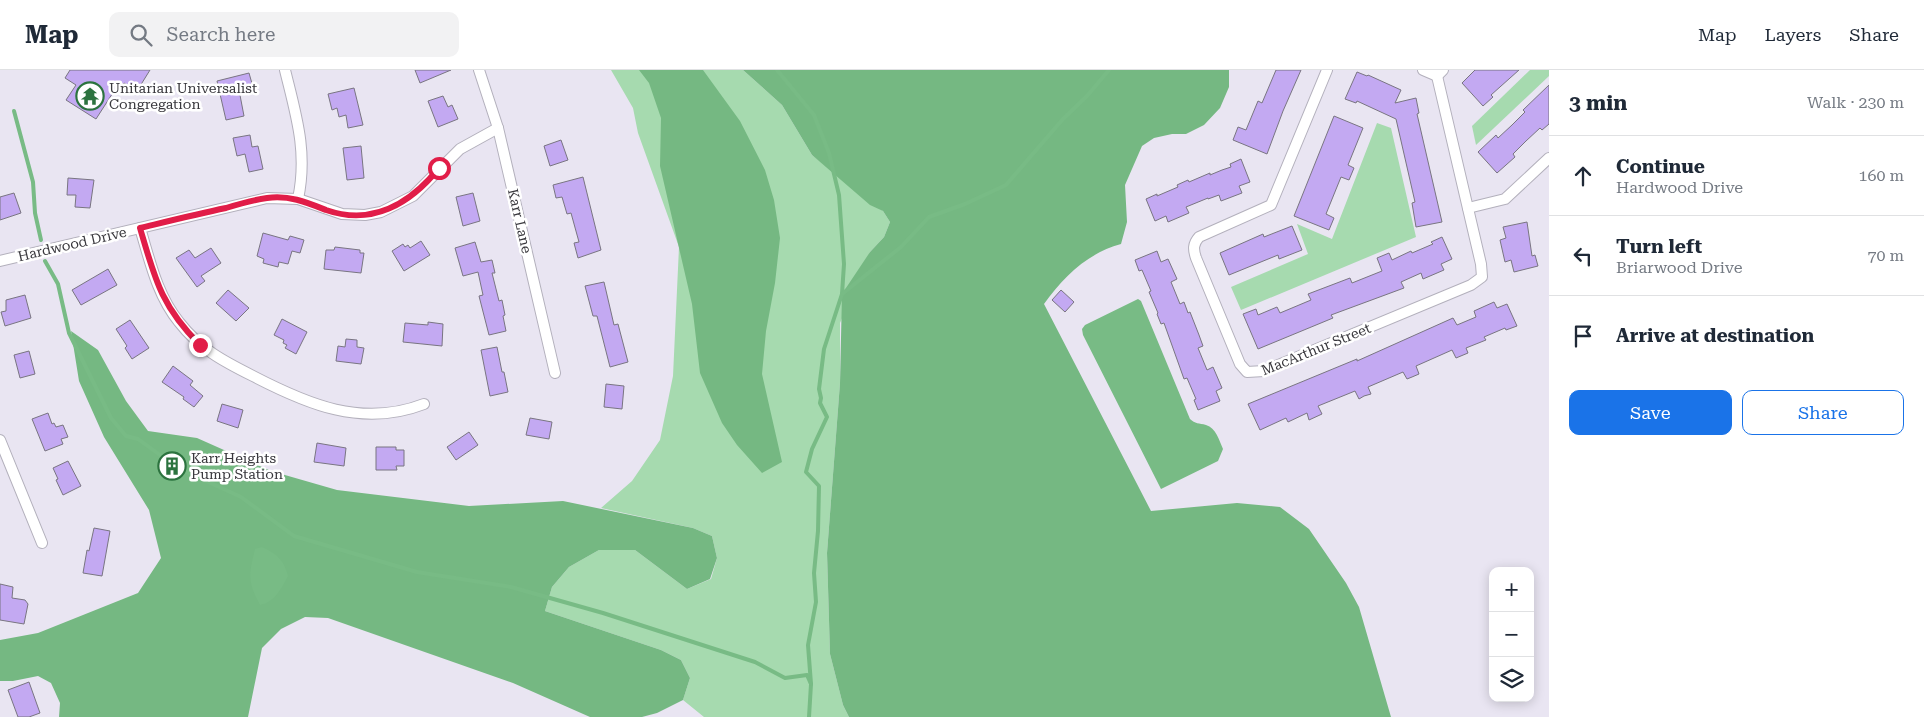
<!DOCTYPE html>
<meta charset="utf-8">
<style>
:root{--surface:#fff;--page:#f2f2f3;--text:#1f2937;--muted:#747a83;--line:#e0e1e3;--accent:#1a73e8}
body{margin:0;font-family:"Roboto Serif",serif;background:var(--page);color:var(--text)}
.controls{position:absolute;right:15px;bottom:15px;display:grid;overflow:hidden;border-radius:10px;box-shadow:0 2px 12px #0003}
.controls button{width:45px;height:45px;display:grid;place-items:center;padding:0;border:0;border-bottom:1px solid var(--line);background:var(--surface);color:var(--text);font:25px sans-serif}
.stop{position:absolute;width:15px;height:15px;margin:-11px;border:4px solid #e11d48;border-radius:50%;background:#fff}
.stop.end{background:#e11d48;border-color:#fff;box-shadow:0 1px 5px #0008}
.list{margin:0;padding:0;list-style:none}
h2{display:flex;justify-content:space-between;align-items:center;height:65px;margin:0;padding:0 20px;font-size:21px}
h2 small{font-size:16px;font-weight:400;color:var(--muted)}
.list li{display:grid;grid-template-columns:32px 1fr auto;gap:15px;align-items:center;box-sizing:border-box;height:80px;padding:0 20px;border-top:1px solid var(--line)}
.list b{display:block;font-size:19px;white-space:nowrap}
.list p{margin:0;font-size:16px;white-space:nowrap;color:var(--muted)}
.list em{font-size:16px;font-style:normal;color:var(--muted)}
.actions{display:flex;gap:10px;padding:15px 20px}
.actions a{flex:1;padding:11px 0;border:1px solid var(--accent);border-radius:10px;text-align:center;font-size:18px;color:var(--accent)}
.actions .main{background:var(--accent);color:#fff}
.icon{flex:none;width:28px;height:28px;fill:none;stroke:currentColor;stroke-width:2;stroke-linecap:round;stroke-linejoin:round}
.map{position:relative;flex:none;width:1549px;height:647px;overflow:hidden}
header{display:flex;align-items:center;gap:30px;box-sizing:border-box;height:70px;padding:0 25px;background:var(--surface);border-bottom:1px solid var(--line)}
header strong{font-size:24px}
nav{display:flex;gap:28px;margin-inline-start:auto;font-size:18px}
.search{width:350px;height:45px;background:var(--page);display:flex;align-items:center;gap:12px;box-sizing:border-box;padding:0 18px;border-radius:10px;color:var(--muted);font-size:19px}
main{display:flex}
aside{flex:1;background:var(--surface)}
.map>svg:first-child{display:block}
</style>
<header>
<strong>Map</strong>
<div class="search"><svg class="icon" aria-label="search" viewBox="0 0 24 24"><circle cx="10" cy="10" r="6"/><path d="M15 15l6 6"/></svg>Search here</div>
<nav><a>Map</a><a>Layers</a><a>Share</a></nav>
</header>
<main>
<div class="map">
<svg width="1549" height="647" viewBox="0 0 1549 647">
<rect width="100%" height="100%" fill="#e9e5f2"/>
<g fill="#a6daaf">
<path d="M611,0H743L782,35L812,85L883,141L890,152L884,167L870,182L840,253V313L827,483L830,584L843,635L849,647H704L683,630L690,608L681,590L661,580L545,541L552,517L569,497L599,480H635L687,519L711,509L717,488L712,466L693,458L601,438L632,411L660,370L673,306L679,177L638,63L633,38Z"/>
<path d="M1530,0H1549V6L1476,75L1472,56Z"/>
<path d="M1377,53L1391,58L1416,167L1241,240L1231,217L1308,184L1297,154L1332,169Z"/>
</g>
<g fill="#75b882">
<path d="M639,0H703L740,51L765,100L774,130L780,168L775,213L766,261L762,304L782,392L762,403L737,375L722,353L700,303L692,234L660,96L661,48L649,13Z"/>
<path d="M743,0H1229V17L1220,38L1204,55L1186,64H1172L1154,68L1142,76L1125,115L1127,152L1121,174C1088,183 1064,206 1044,234L1151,441L1237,433L1280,437L1309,459L1346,513L1359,537L1391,647H849L843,635L830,584L827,483L840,313L842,224L870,182L884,167L890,152L883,141L870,135L812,85L782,35Z"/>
<path d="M71,261L98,280L126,331L148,361L197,368L271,401L337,420L469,436L563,431L693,458L712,466L717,488L710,509L687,519L635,480H599L569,497L552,517L545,541L661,580L681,590L690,608L683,630L657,643L642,647H590L513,613L328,548L305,547L281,559L262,578L248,647H59L60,633L51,613L38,606L13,611H0V570L38,563L138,523L161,488L149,440L104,367L79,311Z"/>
</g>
<g fill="#78bb85">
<path d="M1138,229L1141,231L1190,349C1195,354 1199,353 1206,355C1216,358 1219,370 1223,379L1218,391L1161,419L1083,265L1082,259L1085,255Z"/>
<path d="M262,477C277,484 284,490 288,506C281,519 275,532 260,535C247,511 249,504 255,479Z"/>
</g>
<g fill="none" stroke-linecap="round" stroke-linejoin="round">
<g stroke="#78bb85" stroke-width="4">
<path d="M777,0L814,45L829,83L839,125L844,194L842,224L824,279L819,319L821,328L820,333L827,347L812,379L806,402L819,416L818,461L814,503L816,532L808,575L811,614L809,647"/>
<path d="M14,41L33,112L35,143L41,170"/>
<path d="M45,191L58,214L69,263L111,348L126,366L138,369L178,398L241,427L294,466L417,502L511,517L603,543L755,592L785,608L807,605L811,614"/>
<path d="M842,224L901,177L929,147L965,134L1006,115L1063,49L1087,26L1109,0"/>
</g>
</g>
<g fill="#c3a9f2" stroke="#797581">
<path d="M70,0H150L137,21L124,13L120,21L116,18L96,49L66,30L76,15L65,8Z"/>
<path d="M415,0H451L420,13Z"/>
<path d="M1276,0H1301L1283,41L1267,84L1233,70L1238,57L1246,60L1258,31L1262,33Z"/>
<path d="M1475,0H1519L1491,25L1493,27L1483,36L1462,13Z"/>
<path d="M1357,2L1367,6L1368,5L1401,20L1395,33L1416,28L1419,43L1417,44L1442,152L1416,157L1412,133L1415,132L1396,49L1357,31L1356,33L1345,29Z"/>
<path d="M249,3L253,17L239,20L244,46L226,50L217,11Z"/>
<path d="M1549,15V54L1542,60L1540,58L1526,71L1513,84L1515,87L1497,103L1478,82L1496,65L1498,68L1512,55L1525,42L1523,40Z"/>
<path d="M354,18L363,55L348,58L346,45L339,47L337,38L332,40L328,24Z"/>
<path d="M443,26L448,37L452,35L458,49L438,57L428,31Z"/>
<path d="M1334,46L1363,58L1348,95L1354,98L1349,110L1341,107L1326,144L1334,148L1329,160L1294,146Z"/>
<path d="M250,65L252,77L258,76L263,99L249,102L245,84L237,86L233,68Z"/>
<path d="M561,70L568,90L550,96L544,76Z"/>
<path d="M361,76L364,108L347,110L343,78Z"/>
<path d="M1241,89L1250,112L1239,116L1242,123L1221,131L1219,125L1208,129V128L1186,137L1189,143L1168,152L1166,146L1155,151L1146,129L1157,124V126L1178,117L1177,115L1188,110L1189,112L1210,103V105L1222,100L1231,97L1230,94Z"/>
<path d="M583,107L601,180L578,188L574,173L579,172L571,143L567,144L562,127L556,128L553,115Z"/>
<path d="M68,108L94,110L90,138L75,137L76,125H67Z"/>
<path d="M14,123L21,143L0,150V127Z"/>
<path d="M473,123L480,151L463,156L456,127Z"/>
<path d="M1527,152L1532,186L1535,185L1538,196L1514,202L1511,190L1505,192L1500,170L1506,168L1503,157Z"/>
<path d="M1292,156L1302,180L1279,189L1278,185L1229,205L1220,183L1263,164L1264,167Z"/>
<path d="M263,163L288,170L290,166L304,170L300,183L292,181L288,194L279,192L278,197L263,193L264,189L257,186Z"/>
<path d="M1442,167L1452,189L1441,194L1444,200L1423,209L1421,203L1401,212L1404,218L1331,245L1333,248L1258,279L1243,244L1256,239L1258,245L1277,237L1280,243L1311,230L1308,224L1350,208L1352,213L1382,201L1377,188L1389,183L1392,190L1411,181L1412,183L1433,174L1431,172Z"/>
<path d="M421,171L430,185L404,201L392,181L403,174L405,177L408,175L410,178Z"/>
<path d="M475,172L481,192L492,190L495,203H492L499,231L502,230L505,245L503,246L506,261L489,265L479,226L483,225L478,202L463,206L455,178Z"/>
<path d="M335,177L360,180V183H364L361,203L324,199L326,180H334Z"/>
<path d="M211,178L221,193L201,206L205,211L197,217L176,188L189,180L195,188Z"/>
<path d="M1157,181L1161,192L1168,189L1177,209L1171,212L1180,234L1184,232L1188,243L1190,242L1199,265L1203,276L1198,278L1207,300L1213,297L1222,318L1216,321L1220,331L1198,340L1194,330L1196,329L1187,308L1184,309L1164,253L1161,254L1157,244L1158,243L1149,222L1151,221L1142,200L1139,201L1135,190Z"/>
<path d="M108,199L117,215L81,235L72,220Z"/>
<path d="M604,212L614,255L618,254L628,292L610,297L597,246H593L585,216Z"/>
<path d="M228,220L249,238L236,251L216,233Z"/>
<path d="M1061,220L1074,232L1065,242L1052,230Z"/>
<path d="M25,225L31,248L5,256L1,242L6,241V230Z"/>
<path d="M1494,232L1497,238L1507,234L1517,256L1506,260L1505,258L1484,267L1486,270L1466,278L1468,283L1456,288L1452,280L1416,296L1419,304L1412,307L1407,309L1403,302L1368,317L1371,324L1364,326L1359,329L1355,321L1318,336L1322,344L1309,350L1307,343L1288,352L1286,348L1260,360L1248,334L1357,289V291L1453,248L1457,255L1476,247L1474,241Z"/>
<path d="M282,249L307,262L296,284L285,278L287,275L283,273L284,270L274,265Z"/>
<path d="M130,250L149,278L132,289L125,278L127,276L116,259Z"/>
<path d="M428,252L443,254L442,276L403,272L405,253L428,255Z"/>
<path d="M346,269L357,270V277L364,278L361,294L336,291L338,276L345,277Z"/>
<path d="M497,277L502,302H504L508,322L490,326L481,280Z"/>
<path d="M29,281L35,304L20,308L14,285Z"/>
<path d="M173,296L193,311L190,315L203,326L194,337L183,329L184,327L162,312Z"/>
<path d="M606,314L624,316L622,339L604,337Z"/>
<path d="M222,334L243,340L238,358L217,351Z"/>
<path d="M48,343L52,354L54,353L56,357L63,355L68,367L61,369L63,374L45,381L32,349Z"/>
<path d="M530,348L552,352L549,369L526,365Z"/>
<path d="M469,362L478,375L456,390L447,377Z"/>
<path d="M317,373L346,378L344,396L314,392Z"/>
<path d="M376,377H396V380H404V396H396L397,400H376Z"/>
<path d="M68,391L81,416L63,425L56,410L58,409L53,398Z"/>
<path d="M94,458L110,461L102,506L83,503L87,480L89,481Z"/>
<path d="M0,514L13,517L12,528L25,530L28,534L24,554L0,550Z"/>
<path d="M29,612L40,643L29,647H18L8,620Z"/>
</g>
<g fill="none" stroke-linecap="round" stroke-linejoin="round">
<g stroke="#b3b0bc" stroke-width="12">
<g id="street">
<path d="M285,0C296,45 308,82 298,129"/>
<path d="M479,0L498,58L555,303"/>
<path d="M1327,0L1271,135L1199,167C1193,174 1193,179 1196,188L1240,294L1247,302L1264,301L1471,215L1482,207L1481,194L1437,6"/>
<path d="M1423,0L1437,6L1443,0"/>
<path d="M1468,138L1505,129L1549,88"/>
<path d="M140,158C150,191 157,225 179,252C200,279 223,291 253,306C307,334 362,358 424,334"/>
<path d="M0,191L267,128L298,129L342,144L365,145L381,142L413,126L460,79L498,58"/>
<path d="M0,370L42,473"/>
</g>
</g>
<use href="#street" stroke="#fff" stroke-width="10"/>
</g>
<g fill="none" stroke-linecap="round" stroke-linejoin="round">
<path stroke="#e11d48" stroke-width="6" d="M200,275C161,236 155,209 140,158C169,151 197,144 226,138C239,134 253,130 267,128C289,125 306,132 326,140C372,156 410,134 439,98"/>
</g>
<defs>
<g id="temple-ring" transform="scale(1.4375)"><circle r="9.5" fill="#fff" stroke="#2c733f" stroke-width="1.5"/><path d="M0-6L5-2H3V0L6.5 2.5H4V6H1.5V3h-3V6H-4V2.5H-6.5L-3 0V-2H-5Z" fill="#2c733f"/></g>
<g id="building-ring" transform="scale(1.4375)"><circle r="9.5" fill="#fff" stroke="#2c733f" stroke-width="1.5"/><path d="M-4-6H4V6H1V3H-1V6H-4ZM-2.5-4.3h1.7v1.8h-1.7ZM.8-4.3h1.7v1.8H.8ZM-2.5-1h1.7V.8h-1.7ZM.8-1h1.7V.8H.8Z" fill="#2c733f"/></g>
</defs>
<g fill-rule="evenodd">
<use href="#temple-ring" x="90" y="26"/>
<use href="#building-ring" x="172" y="396"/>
</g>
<g text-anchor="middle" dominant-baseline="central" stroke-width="5" stroke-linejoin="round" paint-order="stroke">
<g font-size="14" fill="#39383d" stroke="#fff" text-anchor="start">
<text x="109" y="18">Unitarian Universalist<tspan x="109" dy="16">Congregation</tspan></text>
<text x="191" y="388">Karr Heights<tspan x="191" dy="16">Pump Station</tspan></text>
</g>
<g font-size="14" fill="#39383d" stroke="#fff">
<text transform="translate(520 151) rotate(77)">Karr Lane</text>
<text transform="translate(72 174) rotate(-13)">Hardwood Drive</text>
<text transform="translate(1316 279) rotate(-22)">MacArthur Street</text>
</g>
</g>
</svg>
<div class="controls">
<button>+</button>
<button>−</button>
<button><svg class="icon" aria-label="layers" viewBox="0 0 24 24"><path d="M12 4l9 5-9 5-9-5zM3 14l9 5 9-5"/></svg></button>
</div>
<div class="stop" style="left:439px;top:98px"></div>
<div class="stop end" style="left:200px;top:275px"></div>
</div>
<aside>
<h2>3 min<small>Walk · 230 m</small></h2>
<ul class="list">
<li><svg class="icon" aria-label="ahead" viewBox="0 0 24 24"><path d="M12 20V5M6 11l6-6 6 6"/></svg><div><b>Continue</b><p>Hardwood Drive</p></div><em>160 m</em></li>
<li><svg class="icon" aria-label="left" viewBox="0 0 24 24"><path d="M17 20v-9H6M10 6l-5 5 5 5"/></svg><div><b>Turn left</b><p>Briarwood Drive</p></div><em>70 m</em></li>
<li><svg class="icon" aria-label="arrive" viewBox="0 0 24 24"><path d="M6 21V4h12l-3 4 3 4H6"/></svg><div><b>Arrive at destination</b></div></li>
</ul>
<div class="actions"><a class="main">Save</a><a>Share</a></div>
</aside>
</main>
